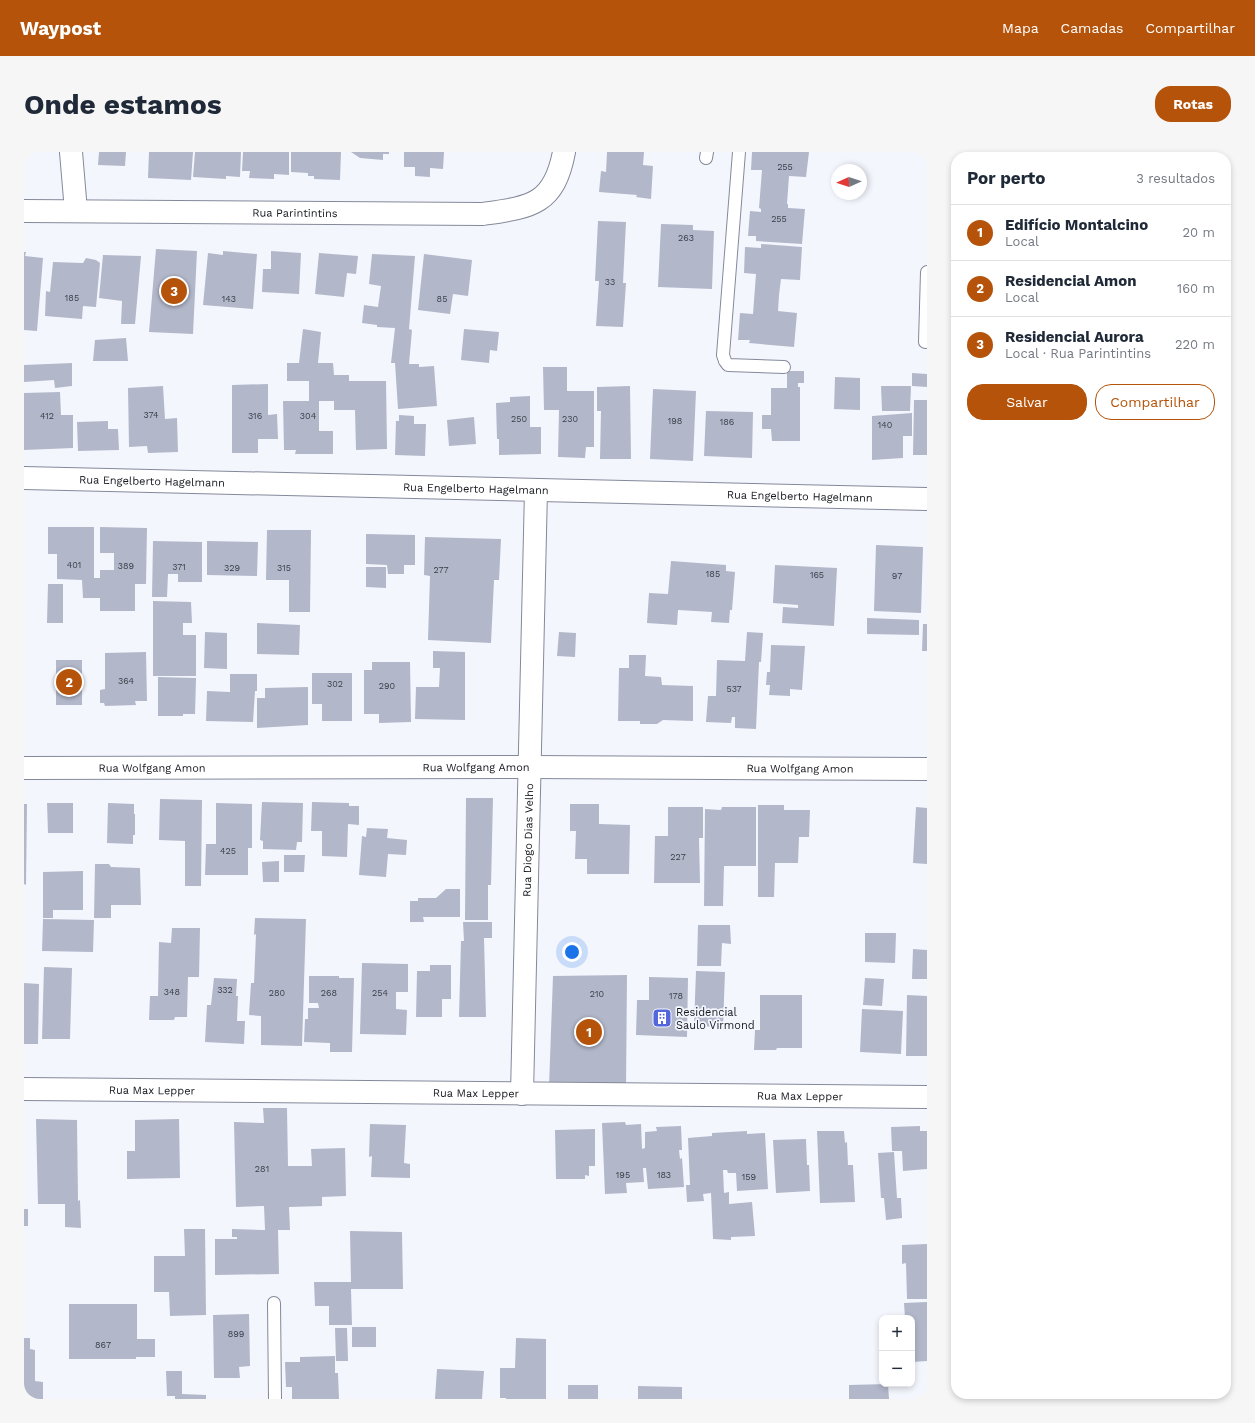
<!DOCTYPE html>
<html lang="pt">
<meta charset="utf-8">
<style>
:root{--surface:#fff;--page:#f6f6f7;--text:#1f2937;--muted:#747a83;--line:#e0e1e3;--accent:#b45309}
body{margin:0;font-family:"Work Sans",sans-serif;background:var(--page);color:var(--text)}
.controls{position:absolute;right:12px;bottom:12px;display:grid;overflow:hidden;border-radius:8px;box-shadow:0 2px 6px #0003}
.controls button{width:36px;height:36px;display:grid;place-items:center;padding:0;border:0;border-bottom:1px solid var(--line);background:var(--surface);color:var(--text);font:20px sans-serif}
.compass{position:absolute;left:807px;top:12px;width:36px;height:36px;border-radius:50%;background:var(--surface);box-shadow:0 2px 6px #0003;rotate:267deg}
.you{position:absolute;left:548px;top:800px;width:14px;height:14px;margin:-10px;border:3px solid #fff;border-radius:50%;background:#1a73e8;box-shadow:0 0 0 6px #1a73e833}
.badge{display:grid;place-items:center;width:26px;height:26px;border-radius:50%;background:var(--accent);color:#fff;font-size:13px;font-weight:700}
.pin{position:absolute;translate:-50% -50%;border:2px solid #fff;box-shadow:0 1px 4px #0006}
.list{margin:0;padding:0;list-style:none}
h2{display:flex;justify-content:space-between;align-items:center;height:52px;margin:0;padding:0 16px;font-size:17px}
h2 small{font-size:13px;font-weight:400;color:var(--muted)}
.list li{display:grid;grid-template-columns:26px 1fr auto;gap:12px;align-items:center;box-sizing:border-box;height:56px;padding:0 16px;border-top:1px solid var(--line)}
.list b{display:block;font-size:15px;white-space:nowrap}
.list p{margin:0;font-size:13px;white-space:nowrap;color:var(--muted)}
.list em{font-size:13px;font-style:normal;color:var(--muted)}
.actions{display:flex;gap:8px;padding:12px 16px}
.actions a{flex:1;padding:9px 0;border:1px solid var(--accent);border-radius:16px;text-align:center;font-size:14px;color:var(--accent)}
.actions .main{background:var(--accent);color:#fff}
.map{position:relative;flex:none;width:903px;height:1247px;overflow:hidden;border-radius:16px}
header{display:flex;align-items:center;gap:24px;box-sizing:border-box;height:56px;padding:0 20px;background:var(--accent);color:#fff}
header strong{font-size:19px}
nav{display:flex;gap:22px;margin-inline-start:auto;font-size:14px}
.intro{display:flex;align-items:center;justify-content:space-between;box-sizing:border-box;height:96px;padding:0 24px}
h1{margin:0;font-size:28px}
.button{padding:10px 18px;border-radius:16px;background:var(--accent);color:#fff;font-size:14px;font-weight:700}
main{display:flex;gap:24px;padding:0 24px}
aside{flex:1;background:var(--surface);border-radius:16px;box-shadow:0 2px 6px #0003}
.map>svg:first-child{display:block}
</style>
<header>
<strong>Waypost</strong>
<nav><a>Mapa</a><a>Camadas</a><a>Compartilhar</a></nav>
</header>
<div class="intro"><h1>Onde estamos</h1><a class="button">Rotas</a></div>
<main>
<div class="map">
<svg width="903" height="1247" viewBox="0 0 903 1247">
<rect width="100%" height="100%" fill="#f4f6fe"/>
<g fill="#b2b7ca">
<path d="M75,0H102L101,14L74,13Z"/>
<path d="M125,0H169L167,28L124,26Z"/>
<path d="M171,0H217L216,25L202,24V27L169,25Z"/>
<path d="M219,0H265V23L250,22V27L225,26L226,19H218Z"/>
<path d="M267,0H317L316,28L290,27V24H284V21L267,20Z"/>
<path d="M327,0H365V2H359V8L336,6Z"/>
<path d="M380,0H420L419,17L406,16V25L391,24V15H380Z"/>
<path d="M583,0H620L619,13L629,14L627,47L612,45L613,43L575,40L577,19L582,20Z"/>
<path d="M728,0H785L782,25L765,24L763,52H764V56L781,57L778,92L732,89V84H724L726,59L737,60V57L735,56L738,18H727Z"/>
<path d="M574,69L602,70L599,131H602L599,175L572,174L575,129H571Z"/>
<path d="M637,72L669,73V78L690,79L688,137L634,135Z"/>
<path d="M737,92L778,95L776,128L757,127L755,143L754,159L773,161L770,195L725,191L726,188H714L716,161L729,162L732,122L720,121L721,95L737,96Z"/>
<path d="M132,97L173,99L169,182L125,180Z"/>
<path d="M199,99L233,102L229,157L179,153L184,101L199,103Z"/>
<path d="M247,99L277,101L275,142L238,140L239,117H247Z"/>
<path d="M0,100H2L1,104L19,106L13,179L0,178Z"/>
<path d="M295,101L334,104L332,122L323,121L320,145L291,142Z"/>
<path d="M348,102L391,104L385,177L388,178L385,212H395V215L410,214L413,254L374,257L371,211H367L371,176L353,175V173L338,171L340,153L354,155L357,134L345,132Z"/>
<path d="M400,102L448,108L444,144L429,142L426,162L394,158Z"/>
<path d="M79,103L117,104L111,172H97L98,149L75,146Z"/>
<path d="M62,106L72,108L76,111L72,155L59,154L58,167L21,164L22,139L26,140L29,110L59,111Z"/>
<path d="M279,177L297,180L294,211H309L310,223H325V229H362L363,297L332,298L331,258H310V249H295V279H309V302H271L272,298H260L259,249H285V229H263V211H275Z"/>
<path d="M440,177L475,180L473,199L466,198L465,211L437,208Z"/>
<path d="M102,186L104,209H69L71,188Z"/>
<path d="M48,211V234L31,236L30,228L0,230V213Z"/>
<path d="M519,215H543V239H570V295H562L561,306L534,305L535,258H520Z"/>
<path d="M763,219H780V231H774V235H776V289H748L747,277H738V263H747V236H763Z"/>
<path d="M888,221L903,222V235L888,234Z"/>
<path d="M811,225L836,226V258L810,257Z"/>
<path d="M244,232V263L253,262L254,287H234V301H208V233Z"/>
<path d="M139,234L141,267L153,266L154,300L124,301L123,294L105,295L104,236Z"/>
<path d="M606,234L607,307H576L577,259H573V235Z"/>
<path d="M857,234H887L886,259H858Z"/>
<path d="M629,237L672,239L669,309L626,307Z"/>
<path d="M36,240L37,263H49V296L0,298V241Z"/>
<path d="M506,244V275H517V302L475,303V287H473L472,251L486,250V245Z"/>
<path d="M890,248H903V303H889Z"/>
<path d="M682,259L729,260L728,306L680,304Z"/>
<path d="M888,261V284H879V306L848,308V264Z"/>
<path d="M375,263L390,264V272H402L401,304L371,303L372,269H375Z"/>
<path d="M450,265L452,292L425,294L423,268Z"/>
<path d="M84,269V277H94L95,298L54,299L53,270Z"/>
<path d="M24,375H70V426H76V418H90V401H76V375L123,376L122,432H111V459H76V446H59L58,428L33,427V402H24Z"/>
<path d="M243,378H287L286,460H265V428H242Z"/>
<path d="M342,382L391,383V413H380V422H364L363,413L342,412Z"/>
<path d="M401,385L477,387L475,428H470L467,491L404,488L406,424L400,423Z"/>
<path d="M129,389L178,390V430H154V422H144L143,445H128Z"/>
<path d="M183,389L234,390L233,424L183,423Z"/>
<path d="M852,393L899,395L897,461L850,459Z"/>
<path d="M647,409L702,413V419L711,420L708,458H706L705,471L687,470L688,460L654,458L653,473L623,471L625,441L644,442Z"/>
<path d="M751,413L813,416L810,474L758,471L759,455L774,456V453L749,451Z"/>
<path d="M342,415H362V436L342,435Z"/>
<path d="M24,432H39V471H23Z"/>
<path d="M129,449L167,450L168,471H159V483H172V524H129Z"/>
<path d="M843,466L895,468V483L843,482Z"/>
<path d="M233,471L276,473L275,503L233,502Z"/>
<path d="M899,472H903V499H898Z"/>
<path d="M181,480L203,481V517L180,516Z"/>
<path d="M535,480L552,481L551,505L533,504Z"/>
<path d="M723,480L739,481L737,510H735L732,577L711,576V565H708L707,571L682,570L684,544H692L693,508L721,509Z"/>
<path d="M747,493L781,494L778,538L766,537V544L745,543L746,533H742L743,520H746Z"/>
<path d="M409,499L441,500V568L391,567L392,535H415L416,516H409Z"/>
<path d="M122,500L123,549H111L112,553L81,554L80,551H76V538L81,537V501Z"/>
<path d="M605,503H622L621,524L637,525L638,533L669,534V569L639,568L633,572H616V569H594L595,516H605Z"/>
<rect x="32" y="508" width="26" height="45"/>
<path d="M348,510H386L387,570L355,571V562H340V518H348Z"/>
<path d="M288,521H328V569H298V552H288Z"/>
<path d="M206,522H233V539H231L229,570L182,569L183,539L206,540Z"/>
<path d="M134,525L172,526L171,562H159V564H134Z"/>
<path d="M284,535V573L233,576V546H241V536Z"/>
<path d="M442,646H469L467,733H464V768H441Z"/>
<path d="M136,647L178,648L177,734H161V689L135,688Z"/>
<path d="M238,650L279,651L278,690H273L272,698L239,697V689L236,688Z"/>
<path d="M288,650L325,651V654H335V673L324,672L323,705L298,704V679H287Z"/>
<path d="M23,651H49V681H24Z"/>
<path d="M84,651L110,652V662H111V683H109V692L83,691Z"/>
<path d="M192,651L228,652V696H224V723H181L182,692H192Z"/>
<path d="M0,652H3L2,733L0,732Z"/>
<path d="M546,652H575V672L606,673L605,722H563V707H551L552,679H546Z"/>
<path d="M734,653H760V658H786L785,685H775L774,711H751L750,745H734Z"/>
<path d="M644,655H679V686H675L676,731H630L631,684H644Z"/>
<path d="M698,655H732V714H700L699,754H680L681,657L697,658Z"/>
<path d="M892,655L903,656V712L889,711Z"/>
<path d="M343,676L364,677L363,686L383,688L382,703L364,702L362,725L335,723L338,684L342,685Z"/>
<path d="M260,703H281L280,720H260Z"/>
<path d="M255,709V730H239L238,710Z"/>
<path d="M71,712H85L87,715L116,716L117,753H87V766H70Z"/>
<path d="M59,719V758H29V766H19V720Z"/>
<path d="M422,737H436V765H399L400,770H386V749H394V746H412Z"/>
<path d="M231,766L282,767L278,894L237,893V864L225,863L227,831H230L232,782L230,783Z"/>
<path d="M19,767L70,768L69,800L18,799Z"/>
<path d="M439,770H468V786H460L462,865H435L437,789H440Z"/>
<path d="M674,773H706L707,792L698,791L697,814H673Z"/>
<path d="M148,776H176L175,825H164L163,865H151L150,868H125L126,844H134L135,790L147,791Z"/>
<path d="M841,781H872L871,811L841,810Z"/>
<path d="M889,797L903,798V827H888Z"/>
<path d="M338,811L384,812V840H372V857L383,858L382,883L336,882Z"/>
<path d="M406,813H427V847H418V865H392L393,819H406Z"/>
<path d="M20,815L48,816L46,887H18Z"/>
<path d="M672,819L701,820L699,875L670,874Z"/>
<path d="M603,823L602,936L525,935L529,824Z"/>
<path d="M285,824H315V826H330L328,900H306V891L280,890L281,867H284V856H295L294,851H285Z"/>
<path d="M625,825L664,826L663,885L612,883L613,848H625Z"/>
<path d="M190,826L213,827L212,844H214L213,869H221L220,892L181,890L183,853H187Z"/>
<path d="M841,826L860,827L858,854L839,853Z"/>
<path d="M0,831L15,832L14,892H0Z"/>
<path d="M736,843H778V896H753L752,898H730L731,878H736Z"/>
<path d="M883,843L903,844V904H882Z"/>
<path d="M838,857L879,859L877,902L836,900Z"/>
<path d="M239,956H263L264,1014H288L287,997L321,996L322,1044L298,1045V1054L265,1055L266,1078H254L255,1122L191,1123V1087H213V1085H208V1077L241,1078L240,1054L212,1055L210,970L240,971Z"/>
<path d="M12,967L53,968L54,1049L56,1048L57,1076L41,1075V1052H14Z"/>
<path d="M155,967L156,1026L103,1027V999H111V968Z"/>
<path d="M601,970L602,973L617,972L618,997L621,996V980L633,979L632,975L657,974L658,998H655L656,1007L658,1006L660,1035L624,1037L622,1016H619L620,1030L602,1031L603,1041L581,1042L578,971Z"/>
<path d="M346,972L382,973L380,1011L386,1012V1026L347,1025L348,1004L345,1005Z"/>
<path d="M896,974V979H903V1017L879,1019L878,999H868L867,975Z"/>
<path d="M571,977V1014H565V1024L561,1023V1027H532L531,978Z"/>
<path d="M723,979V982L741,981L744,1037L713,1039L712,1021H704L703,1018H699L700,1041L705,1040V1052L728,1050L731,1084L707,1085V1088L689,1087L687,1041L679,1042L680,1049L663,1050L662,1033H666L664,986L688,984V981Z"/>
<path d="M793,979H820L821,991L823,990L824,1013H829L831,1050L796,1051Z"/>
<path d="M782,987L783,1013H785L786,1039L752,1041L749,988Z"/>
<path d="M870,1000L873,1046H877L878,1066L862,1068L860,1046H857L854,1001Z"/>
<rect x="0" y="1057" width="4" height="17"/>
<path d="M160,1077H181L182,1163L146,1164L145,1140H130V1104H161Z"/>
<path d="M326,1079L378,1080L379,1137H327L328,1173H305V1154H291L290,1130H327Z"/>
<path d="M903,1092V1147H883L882,1111L878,1112V1093Z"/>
<path d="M903,1150V1209L888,1210V1166H881L880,1151Z"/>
<path d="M45,1152H113V1187H131V1205H112V1207H45Z"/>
<path d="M225,1162L226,1214L215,1215L216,1226H190L189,1163Z"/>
<rect x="328" y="1175" width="24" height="20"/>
<path d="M311,1176H323L324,1209H312Z"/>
<path d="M0,1186H6V1197L11,1198V1229L19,1230V1247H0Z"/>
<path d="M492,1186L522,1187V1247H482V1246H476V1216H491Z"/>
<path d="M311,1204V1221H314L315,1247H268V1235H262L261,1210H276V1205Z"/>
<path d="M413,1217L460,1219L458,1247H411Z"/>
<path d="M142,1219H158V1242L182,1243V1247H151V1244H143Z"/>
<path d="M864,1232L865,1247H825V1233Z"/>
<rect x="544" y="1233" width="30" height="14"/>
<path d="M614,1234L658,1235V1247H614Z"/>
</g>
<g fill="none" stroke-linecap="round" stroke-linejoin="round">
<g stroke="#84899a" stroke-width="14">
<g id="service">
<path d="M715,0L699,203L701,209L704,213L760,215"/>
<path d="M682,6L683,0"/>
<path d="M901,190L903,120"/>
<path d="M250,1151L251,1247"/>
</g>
</g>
<g stroke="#84899a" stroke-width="24">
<g id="minor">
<path d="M47,0L52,59"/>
<path id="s1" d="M0,59L459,62C507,55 530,53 540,0"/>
<path id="s2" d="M0,326L903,347"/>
<path id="s3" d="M0,616L505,615L903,617"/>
<path id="s4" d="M0,937L903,945"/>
<path id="s5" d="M498,942L512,338"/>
</g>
</g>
<use href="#service" stroke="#fff" stroke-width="12"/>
<use href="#minor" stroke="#fff" stroke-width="22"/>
</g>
<defs>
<g id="building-square" transform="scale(1)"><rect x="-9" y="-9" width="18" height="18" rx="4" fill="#5466dc" stroke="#f4f6fe"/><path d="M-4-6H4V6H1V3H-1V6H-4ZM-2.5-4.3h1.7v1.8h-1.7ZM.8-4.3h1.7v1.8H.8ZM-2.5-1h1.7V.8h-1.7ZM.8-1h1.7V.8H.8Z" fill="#fff"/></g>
</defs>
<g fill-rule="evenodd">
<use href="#building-square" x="638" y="866"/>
</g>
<g text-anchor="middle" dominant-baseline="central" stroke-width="3.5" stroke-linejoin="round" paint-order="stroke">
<g font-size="9" fill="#3c3f48">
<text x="761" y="15">255</text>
<text x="755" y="67">255</text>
<text x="662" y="86">263</text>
<text x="586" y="130">33</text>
<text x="48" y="146">185</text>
<text x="205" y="147">143</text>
<text x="418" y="147">85</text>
<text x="127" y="263">374</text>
<text x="23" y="264">412</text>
<text x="231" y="264">316</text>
<text x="284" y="264">304</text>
<text x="495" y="267">250</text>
<text x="546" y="267">230</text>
<text x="651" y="269">198</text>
<text x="703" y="270">186</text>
<text x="861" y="273">140</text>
<text x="50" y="413">401</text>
<text x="102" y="414">389</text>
<text x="155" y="415">371</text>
<text x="208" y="416">329</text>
<text x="260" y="416">315</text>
<text x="417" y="418">277</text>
<text x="689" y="422">185</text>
<text x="793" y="423">165</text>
<text x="873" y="424">97</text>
<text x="102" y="529">364</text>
<text x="311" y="532">302</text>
<text x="363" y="534">290</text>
<text x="710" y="537">537</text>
<text x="204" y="699">425</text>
<text x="654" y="705">227</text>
<text x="201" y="838">332</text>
<text x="148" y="840">348</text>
<text x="253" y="841">280</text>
<text x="305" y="841">268</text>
<text x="356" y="841">254</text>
<text x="573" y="842">210</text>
<text x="652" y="844">178</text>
<text x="238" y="1017">281</text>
<text x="599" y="1023">195</text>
<text x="640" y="1023">183</text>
<text x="725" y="1025">159</text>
<text x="212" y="1182">899</text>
<text x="79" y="1193">867</text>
</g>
<g font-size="11" fill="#15171d" stroke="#f4f6fe">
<text stroke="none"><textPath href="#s1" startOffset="271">Rua Parintintins</textPath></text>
<text stroke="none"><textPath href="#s2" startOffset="128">Rua Engelberto Hagelmann</textPath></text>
<text stroke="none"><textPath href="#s2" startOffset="452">Rua Engelberto Hagelmann</textPath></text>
<text stroke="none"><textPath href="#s2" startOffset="776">Rua Engelberto Hagelmann</textPath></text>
<text stroke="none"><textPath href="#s3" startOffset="452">Rua Wolfgang Amon</textPath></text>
<text stroke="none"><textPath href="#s3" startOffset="128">Rua Wolfgang Amon</textPath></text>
<text stroke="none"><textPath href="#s3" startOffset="776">Rua Wolfgang Amon</textPath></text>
<text stroke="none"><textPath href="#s5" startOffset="254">Rua Diogo Dias Velho</textPath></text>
<text stroke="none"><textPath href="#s4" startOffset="128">Rua Max Lepper</textPath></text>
<text stroke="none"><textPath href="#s4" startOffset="452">Rua Max Lepper</textPath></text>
<text stroke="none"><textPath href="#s4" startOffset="776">Rua Max Lepper</textPath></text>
</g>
<g font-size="11" fill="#15171d" stroke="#f4f6fe" text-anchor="start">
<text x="652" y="860">Residencial<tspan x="652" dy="13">Saulo Virmond</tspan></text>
</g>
</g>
</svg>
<div class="controls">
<button>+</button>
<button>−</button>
</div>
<svg class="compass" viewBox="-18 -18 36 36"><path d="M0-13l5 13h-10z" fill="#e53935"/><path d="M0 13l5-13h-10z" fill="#747a83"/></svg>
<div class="you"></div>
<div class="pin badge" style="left:565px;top:880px">1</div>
<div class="pin badge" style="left:45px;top:530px">2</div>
<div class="pin badge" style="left:150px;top:139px">3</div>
</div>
<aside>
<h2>Por perto<small>3 resultados</small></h2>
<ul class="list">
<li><span class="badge">1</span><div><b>Edifício Montalcino</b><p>Local</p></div><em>20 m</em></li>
<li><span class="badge">2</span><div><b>Residencial Amon</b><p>Local</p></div><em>160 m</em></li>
<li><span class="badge">3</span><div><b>Residencial Aurora</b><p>Local · Rua Parintintins</p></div><em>220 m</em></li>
</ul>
<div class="actions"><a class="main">Salvar</a><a>Compartilhar</a></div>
</aside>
</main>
